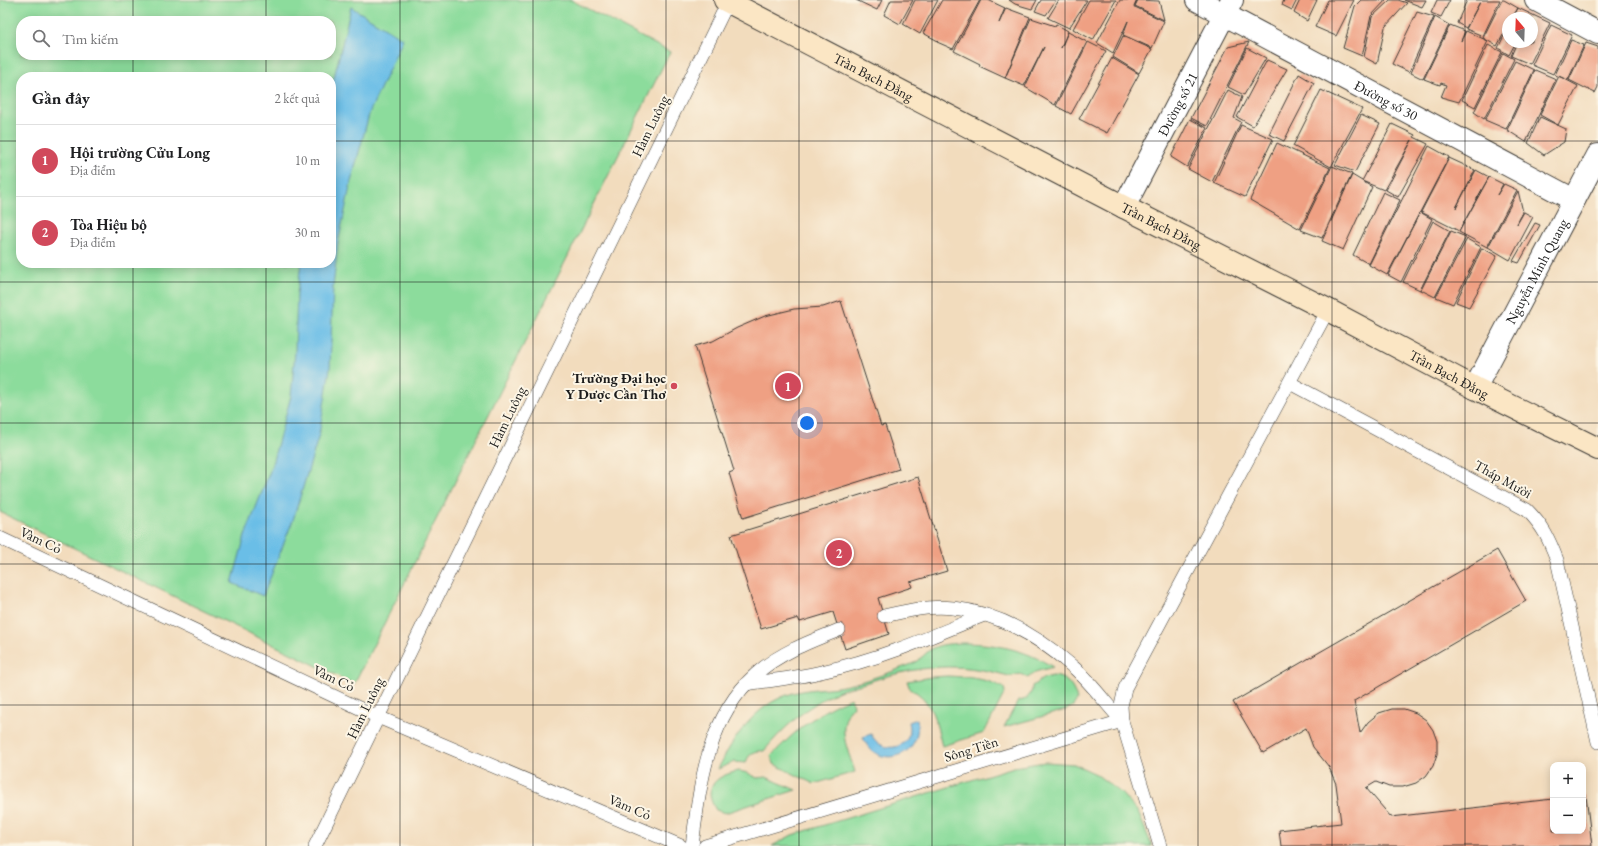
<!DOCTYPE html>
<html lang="vi">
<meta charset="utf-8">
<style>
:root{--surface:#fff;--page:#f6f6f6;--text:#202124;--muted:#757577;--line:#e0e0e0;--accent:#d1495b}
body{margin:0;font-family:"EB Garamond",serif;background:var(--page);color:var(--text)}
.controls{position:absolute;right:12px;bottom:12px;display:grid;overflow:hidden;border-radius:8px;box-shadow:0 2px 10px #0003}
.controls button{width:36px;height:36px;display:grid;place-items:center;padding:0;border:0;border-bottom:1px solid var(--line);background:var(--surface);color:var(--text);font:20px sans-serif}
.compass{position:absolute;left:1502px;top:12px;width:36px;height:36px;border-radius:50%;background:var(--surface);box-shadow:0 2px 10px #0003;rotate:341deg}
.you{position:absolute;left:807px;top:423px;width:14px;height:14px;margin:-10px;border:3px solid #fff;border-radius:50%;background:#1a73e8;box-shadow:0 0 0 6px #1a73e833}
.badge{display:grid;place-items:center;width:26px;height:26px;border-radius:50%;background:var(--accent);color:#fff;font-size:13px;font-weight:700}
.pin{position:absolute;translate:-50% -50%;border:2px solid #fff;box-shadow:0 1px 4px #0006}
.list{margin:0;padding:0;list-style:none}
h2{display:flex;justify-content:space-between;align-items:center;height:52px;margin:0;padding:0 16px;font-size:17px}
h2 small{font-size:13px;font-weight:400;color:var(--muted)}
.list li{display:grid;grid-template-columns:26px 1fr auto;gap:12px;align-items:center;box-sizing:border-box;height:72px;padding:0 16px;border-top:1px solid var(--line)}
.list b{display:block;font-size:15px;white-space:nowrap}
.list p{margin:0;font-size:13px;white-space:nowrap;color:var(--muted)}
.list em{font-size:13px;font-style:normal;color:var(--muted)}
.icon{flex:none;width:22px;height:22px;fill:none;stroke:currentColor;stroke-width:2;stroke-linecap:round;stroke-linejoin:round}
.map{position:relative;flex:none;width:1598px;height:846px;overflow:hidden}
.search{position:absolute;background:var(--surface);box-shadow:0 2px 10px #0003;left:16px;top:16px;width:320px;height:44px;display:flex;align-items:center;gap:10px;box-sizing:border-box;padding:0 14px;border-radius:16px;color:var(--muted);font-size:15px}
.panel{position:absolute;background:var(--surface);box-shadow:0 2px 10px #0003;left:16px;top:72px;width:320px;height:196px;border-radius:16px}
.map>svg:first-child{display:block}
</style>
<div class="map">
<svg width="1598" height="846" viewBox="0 0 1598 846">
<rect width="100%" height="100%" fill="#fcf5e5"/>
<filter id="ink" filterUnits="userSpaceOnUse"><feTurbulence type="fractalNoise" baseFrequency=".025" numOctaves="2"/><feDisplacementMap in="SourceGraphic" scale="8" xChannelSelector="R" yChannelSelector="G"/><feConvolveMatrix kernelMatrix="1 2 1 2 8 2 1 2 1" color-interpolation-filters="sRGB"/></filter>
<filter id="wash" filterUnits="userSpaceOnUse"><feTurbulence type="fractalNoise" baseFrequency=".012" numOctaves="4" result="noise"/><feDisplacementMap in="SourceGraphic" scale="16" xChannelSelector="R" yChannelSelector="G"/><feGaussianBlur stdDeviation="0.9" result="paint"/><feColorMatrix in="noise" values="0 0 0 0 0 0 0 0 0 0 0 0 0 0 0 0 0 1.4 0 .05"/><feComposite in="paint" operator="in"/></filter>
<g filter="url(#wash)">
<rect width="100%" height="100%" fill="#f2dcbd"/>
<g fill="#8cdc9c" stroke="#547c5c" fill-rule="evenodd">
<path d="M0,0H571L670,52L354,684L0,512ZM21,21H331V55H21ZM21,77H331V263H21Z"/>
<path d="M960,643C993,643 1025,649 1053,667L1035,672L1028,678C1020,671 1017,676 1009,676C1005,675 1001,674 997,673C950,662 916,667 871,681C862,684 852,687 842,690C811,702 785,726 764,751C755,750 748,754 746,763L734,762L718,769C733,738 755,705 790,694C805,689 822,689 838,687C856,684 876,677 894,671C900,668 907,666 914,663C921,659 926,652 933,648C941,644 951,644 960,643Z"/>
<path d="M947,676C967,677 986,678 1004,688L1005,692L984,733L942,746C936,724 933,699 910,689L907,681L932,677Z"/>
<path d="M1053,676C1067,677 1074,687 1077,700L1073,706L1066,710L1004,727L1018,701C1026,701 1033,694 1032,686L1044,678Z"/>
<path d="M851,698L853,706C835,727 848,749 855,772L814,784L774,764L771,756C794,732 819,710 851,698Z"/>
<path d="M1045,762L1074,764L1096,774L1121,793L1138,812L1152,846H772L792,835L1014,767Z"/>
<path d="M739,771L748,773L757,778L766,777L796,790L725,813L716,810C701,787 717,775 739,771Z"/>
</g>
<g fill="#6bbee7" stroke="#446d82">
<path d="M351,7L403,39L370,111L351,182L338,243L333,287L330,369L319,435L293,520L263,596L232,583L245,536L270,471L291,396L295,352L297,294L301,263H331V90Z"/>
<path d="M917,719C924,759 875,771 863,737L871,734C883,758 916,747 909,722Z"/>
</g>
<g id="blocks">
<g fill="#efa083">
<path d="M856,0H882L877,10Z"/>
<path d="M891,0H913L900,24L884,15Z"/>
<path d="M915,0H938L920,34L903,24Z"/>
<path d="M942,0H980L953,49L937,42L938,41L923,33Z"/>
<path d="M981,0H988L1005,8L999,23L1006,8L1030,17L1005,78L979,66L980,64L954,51Z"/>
<path d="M1009,0H1037L1032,9L1015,4Z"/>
<path d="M1041,0H1056L1046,15L1035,11Z"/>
<path d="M1059,0H1087L1069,28L1048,18Z"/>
<path d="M1089,0H1116L1093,40L1073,29Z"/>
<path d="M1120,0H1137L1134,7H1135L1164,21L1152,48L1123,35L1128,21L1113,53L1097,43Z"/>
<path d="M1138,0L1159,1L1164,20L1135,6Z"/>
<path d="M1284,0H1297L1292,10L1282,5Z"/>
<path d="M1300,0H1317L1307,21L1294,13Z"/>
<path d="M1328,0H1354L1336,36L1315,27Z"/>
<path d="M1361,0H1386L1371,16L1362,56L1343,48L1355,6Z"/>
<path d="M1390,0H1398L1407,3L1385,27L1377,64L1364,57L1372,17Z"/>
<path d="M1404,0H1426L1422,7Z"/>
<path d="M1437,0H1450L1441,17L1431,13Z"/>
<path d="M1467,0H1500L1483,36L1466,29L1480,2L1466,28L1457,23Z"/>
<path d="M1502,0H1504L1518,8L1512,18H1508V26L1497,46L1483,38Z"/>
<path d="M1518,8L1550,23L1530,64L1511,56L1517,42H1532V18H1513Z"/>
<path d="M1417,12L1434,17L1409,72L1392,64Z"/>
<path d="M1435,17L1449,25L1423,79L1411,73Z"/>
<path d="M1031,18L1055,26L1056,24L1068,31L1061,48L1068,32L1087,42L1055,105L1025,87L1044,47L1024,86L1005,78Z"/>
<path d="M1450,25L1465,31L1461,41L1466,31L1488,41L1459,102L1441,97L1446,85L1441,83L1440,85L1424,79Z"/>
<path d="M1551,25L1572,35L1553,74L1532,65Z"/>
<path d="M1508,28V42H1516L1509,55L1498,48Z"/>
<path d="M1123,36L1152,49L1139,73L1113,57Z"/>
<path d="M1571,40L1584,45L1568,80L1555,75Z"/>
<path d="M1088,42L1106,51L1071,114L1056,106Z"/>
<path d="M1249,42L1207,126L1191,118L1228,47Z"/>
<path d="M1586,43L1598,47V87L1595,93L1569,80Z"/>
<path d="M1488,45L1502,52L1475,107L1462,100Z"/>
<path d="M1247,48L1266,58L1244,95L1228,87Z"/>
<path d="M1503,53L1514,59L1484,119L1474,112Z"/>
<path d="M1112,58L1139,74L1107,133L1079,119Z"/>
<path d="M1267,60L1287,69L1253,126L1237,117Z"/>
<path d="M1515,61L1534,70L1506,129L1485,120Z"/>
<path d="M1535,70L1556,79L1526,142L1507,130Z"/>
<path d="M1299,74L1314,83L1284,141L1269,134Z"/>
<path d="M1559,76L1578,86L1558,125L1540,115Z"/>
<path d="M1228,90L1242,97L1234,118L1241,122L1212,182L1188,169Z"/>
<path d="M1321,90L1362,109L1331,167L1293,146Z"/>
<path d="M1361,115L1380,124L1355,172L1335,165Z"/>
<path d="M1540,117L1566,129L1564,142L1544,155L1528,143Z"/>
<path d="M1190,119L1207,128L1187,167L1171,157Z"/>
<path d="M1392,124L1415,135L1414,137L1428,144L1398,197L1386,190L1412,140L1384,190L1362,181Z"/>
<path d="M1241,125L1273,139L1245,197L1214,183Z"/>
<path d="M1277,143L1330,168L1300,229L1250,200Z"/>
<path d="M1429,146L1449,157L1387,275L1369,265Z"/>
<path d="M1449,158L1475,170L1456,208L1476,170L1489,177L1459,231L1421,212Z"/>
<path d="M1332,166L1352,174L1322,238L1301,230Z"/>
<path d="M1352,175L1372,187L1343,250L1322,241Z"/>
<path d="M1489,177L1503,184L1497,195L1504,184L1517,190L1487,247L1459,232Z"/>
<path d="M1518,191L1523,212L1517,224L1524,212L1533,217L1510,260L1488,247Z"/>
<path d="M1383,192L1400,200L1369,264L1353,255Z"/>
<path d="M1420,212L1432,219L1401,282L1388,275Z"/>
<path d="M1433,221L1450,231L1420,290L1403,282Z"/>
<path d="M1535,223L1540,225L1519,263L1513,261Z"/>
<path d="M1451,231L1466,237L1435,297L1421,290Z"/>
<path d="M1467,239L1481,247L1453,304L1436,297Z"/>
<path d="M1482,248L1497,256L1469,307L1456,302Z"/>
<path d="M841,301L881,426L885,425L899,469L743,518L729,473L734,471L695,346L713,341L737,328L765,316L794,309L823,307Z"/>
<path d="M918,477L947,571L910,582L912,587L878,598L889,634L845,649L833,612L800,622L798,618L761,629L731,535Z"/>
<path d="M1497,550L1526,601L1354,701L1360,733L1368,722L1379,713L1392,709H1404L1416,713L1426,720L1433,730L1437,741V754L1433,766L1426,776L1416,783L1403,787H1389L1376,782L1366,788L1391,817L1553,799V831H1583V796H1586L1592,846H1281L1279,830L1341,823L1336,784L1329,767L1313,747L1306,728L1263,753L1233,702Z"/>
</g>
</g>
</g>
<g filter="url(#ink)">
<use href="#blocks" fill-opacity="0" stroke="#3c3934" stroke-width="1"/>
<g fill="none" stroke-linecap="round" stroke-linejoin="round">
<g stroke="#3c3934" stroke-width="14">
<g id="lane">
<path d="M1290,383L1527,510C1543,526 1549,539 1557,560L1598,742"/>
<path d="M0,538L378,717L681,846"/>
<path d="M884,616C906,611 930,605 953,608C998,613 1039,637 1072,666C1090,681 1106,704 1122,721"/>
<path d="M746,684C771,680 797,678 821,672C878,660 931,637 984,615"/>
<path d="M1122,721L1121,706L1125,688L1328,310"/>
<path d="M315,846L728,2"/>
<path d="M692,846C700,785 707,718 756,674C779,653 811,641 839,630"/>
<path d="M705,846L1122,721L1160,846"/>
</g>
</g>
<g stroke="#3c3934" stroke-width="24">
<g id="street">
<path id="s1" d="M1197,0L1574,200"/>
<path d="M1536,0L1598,33"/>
<path id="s2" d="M1124,207L1232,0"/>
<path id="s3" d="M1475,388L1598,155"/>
</g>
</g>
<g stroke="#3c3934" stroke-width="24">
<g id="secondary">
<path id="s4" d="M725,0L1124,207L1328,310L1475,388L1598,449"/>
</g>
</g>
<use href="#lane" stroke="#fff" stroke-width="13"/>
<use href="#street" stroke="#fff" stroke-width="22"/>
<use href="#secondary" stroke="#fbe6c4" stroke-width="22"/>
</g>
</g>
<path fill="none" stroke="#1c1c1c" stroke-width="1" stroke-opacity="0.55" d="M133,0V21M266,0V21M400,0V846M533,0V846M666,0V846M799,0V846M932,0V846M1065,0V846M1198,0V846M1332,0V846M1465,0V846M133,55V77M266,55V77M0,141H21M331,141H1598M133,263V846M266,263V846M0,282H1598M0,423H1598M0,564H1598M0,705H1598"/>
<circle fill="#d1495b" stroke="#fcf5e5" stroke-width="1.5" cx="674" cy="386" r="4"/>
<g text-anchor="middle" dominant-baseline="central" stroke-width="4" stroke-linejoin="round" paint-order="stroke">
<g font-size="14" fill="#1c1c1c" stroke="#fcf5e5">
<text stroke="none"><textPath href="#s4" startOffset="167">Trần Bạch Đằng</textPath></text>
<text stroke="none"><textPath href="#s1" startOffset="214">Đường số 30</textPath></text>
<text stroke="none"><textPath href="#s2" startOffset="116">Đường số 21</textPath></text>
<text transform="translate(650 126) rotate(-64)">Hàm Luông</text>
<text stroke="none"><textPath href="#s4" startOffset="491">Trần Bạch Đằng</textPath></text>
<text stroke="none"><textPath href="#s3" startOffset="132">Nguyễn Minh Quang</textPath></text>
<text stroke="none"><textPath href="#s4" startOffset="815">Trần Bạch Đằng</textPath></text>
<text transform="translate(507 417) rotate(-64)">Hàm Luông</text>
<text transform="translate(1503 479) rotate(29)">Tháp Mười</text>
<text transform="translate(41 540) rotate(25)">Vàm Cỏ</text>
<text transform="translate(334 678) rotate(25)">Vàm Cỏ</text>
<text transform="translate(365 708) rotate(-64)">Hàm Luông</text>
<text transform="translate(971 749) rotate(-17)">Sông Tiền</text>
<text transform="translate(630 807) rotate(23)">Vàm Cỏ</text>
</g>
<g font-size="14" font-weight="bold" fill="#1c1c1c" stroke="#fcf5e5" text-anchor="end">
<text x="666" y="378">Trường Đại học<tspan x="666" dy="16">Y Dược Cần Thơ</tspan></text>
</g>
</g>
</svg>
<div class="controls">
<button>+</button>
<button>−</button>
</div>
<svg class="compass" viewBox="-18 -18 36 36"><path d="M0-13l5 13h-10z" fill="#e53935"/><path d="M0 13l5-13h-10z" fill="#757577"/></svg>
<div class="you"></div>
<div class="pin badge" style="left:788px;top:386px">1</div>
<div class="pin badge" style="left:839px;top:553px">2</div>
<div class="search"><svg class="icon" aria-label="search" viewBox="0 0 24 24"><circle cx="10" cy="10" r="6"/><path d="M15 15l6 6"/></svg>Tìm kiếm</div>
<section class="panel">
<h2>Gần đây<small>2 kết quả</small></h2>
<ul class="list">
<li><span class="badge">1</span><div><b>Hội trường Cửu Long</b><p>Địa điểm</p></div><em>10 m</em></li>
<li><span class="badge">2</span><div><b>Tòa Hiệu bộ</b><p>Địa điểm</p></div><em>30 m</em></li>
</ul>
</section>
</div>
